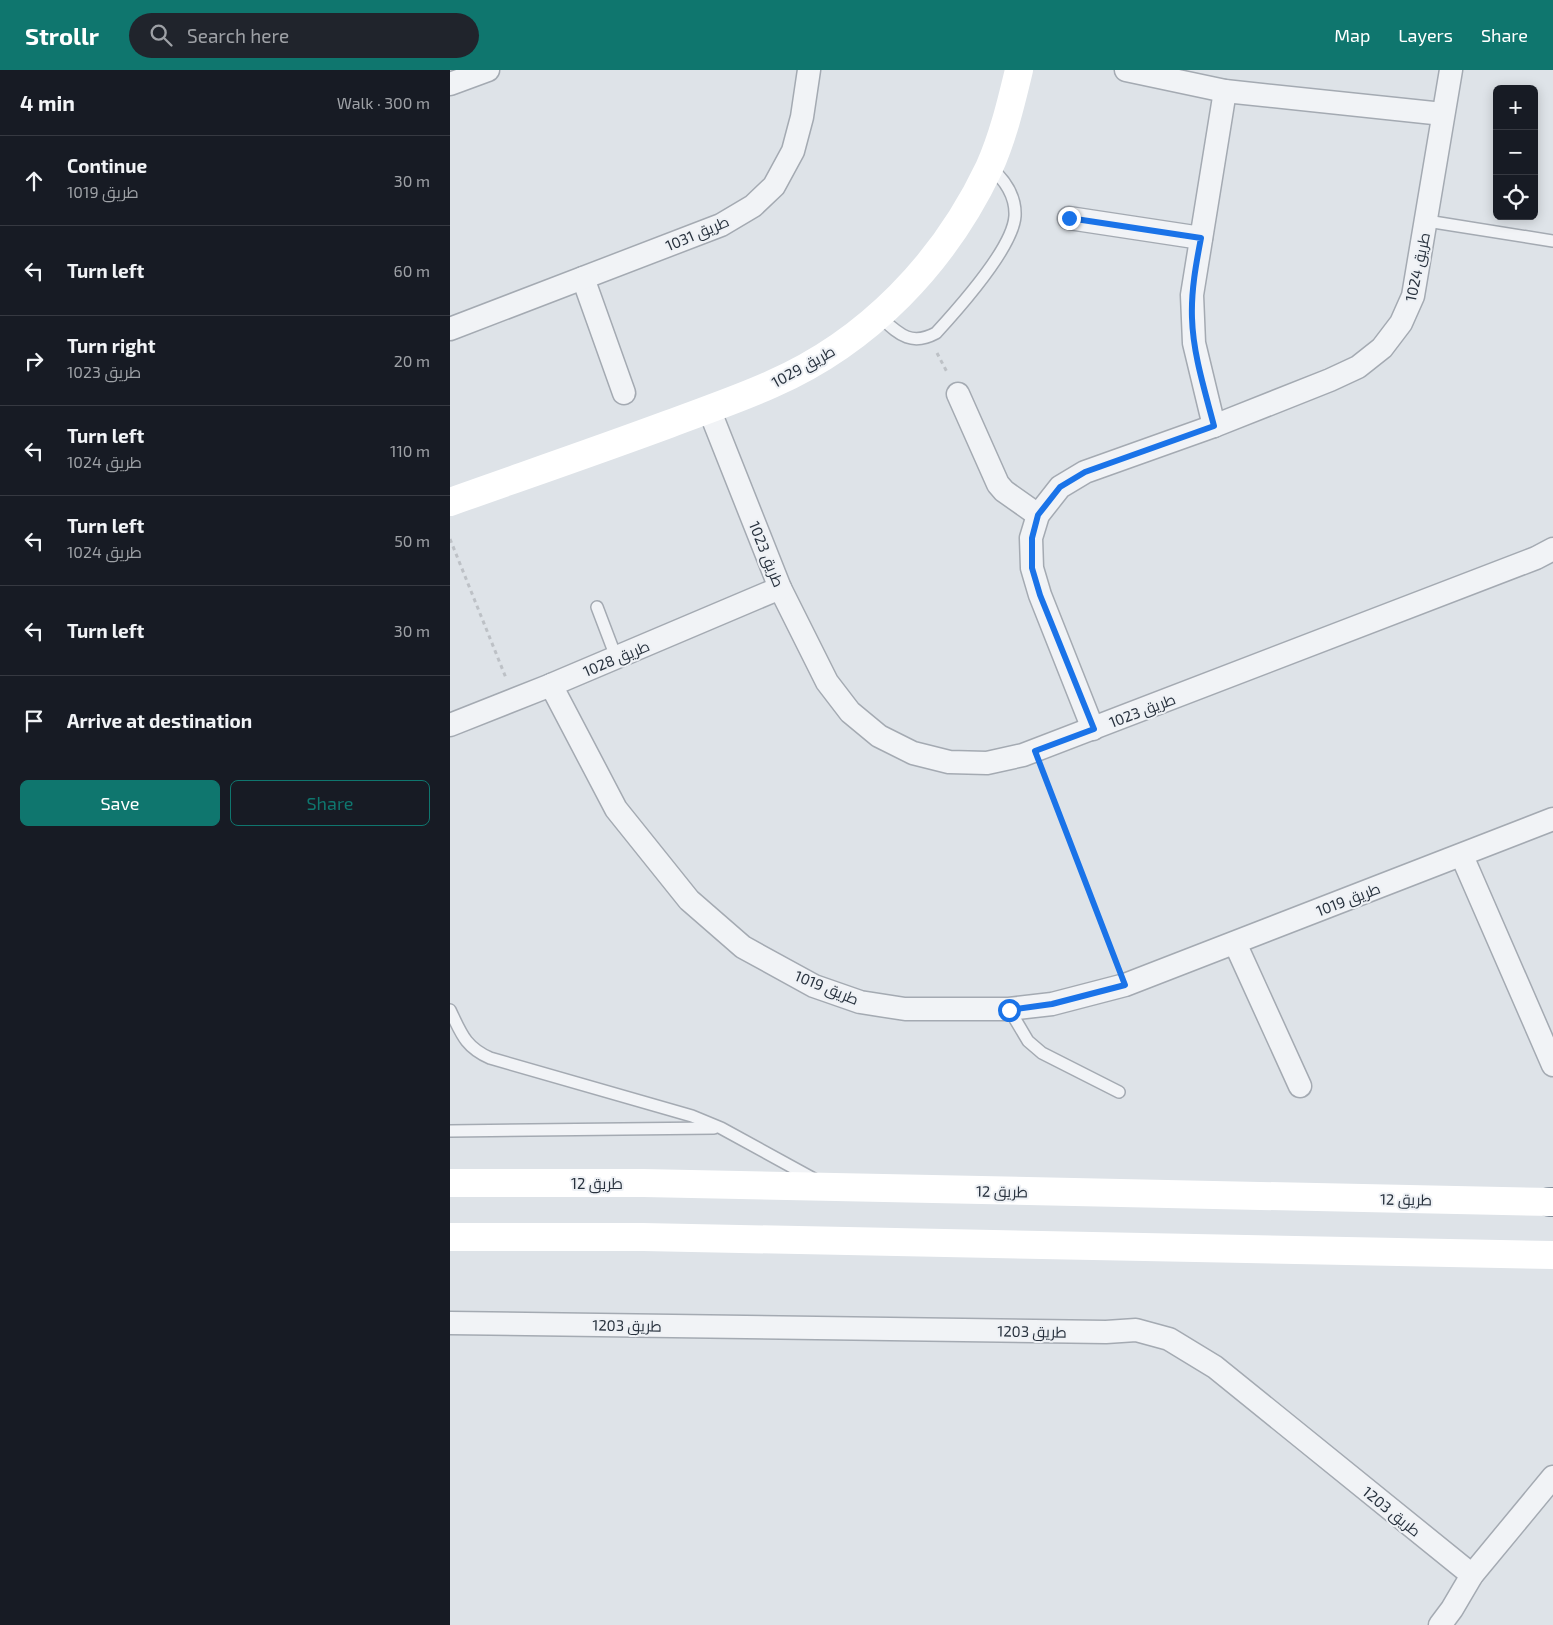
<!DOCTYPE html>
<meta charset="utf-8">
<style>
:root{--surface:#171b24;--page:#20242c;--text:#f1f3f6;--muted:#9ea1a6;--line:#363941;--accent:#0f766e}
body{margin:0;font-family:"Exo 2",Cairo,sans-serif;background:var(--page);color:var(--text)}
.controls{position:absolute;right:15px;top:15px;display:grid;overflow:hidden;border-radius:8px;box-shadow:0 2px 12px #0003}
.controls button{width:45px;height:45px;display:grid;place-items:center;padding:0;border:0;border-bottom:1px solid var(--line);background:var(--surface);color:var(--text);font:25px sans-serif}
.stop{position:absolute;width:15px;height:15px;margin:-11px;border:4px solid #1a73e8;border-radius:50%;background:#fff}
.stop.end{background:#1a73e8;border-color:#fff;box-shadow:0 1px 5px #0008}
.list{margin:0;padding:0;list-style:none}
h2{display:flex;justify-content:space-between;align-items:center;height:65px;margin:0;padding:0 20px;font-size:21px}
h2 small{font-size:16px;font-weight:400;color:var(--muted)}
.list li{display:grid;grid-template-columns:32px 1fr auto;gap:15px;align-items:center;box-sizing:border-box;height:90px;padding:0 20px;border-top:1px solid var(--line)}
.list b{display:block;font-size:19px;white-space:nowrap}
.list p{margin:0;font-size:16px;white-space:nowrap;color:var(--muted)}
.list em{font-size:16px;font-style:normal;color:var(--muted)}
.actions{display:flex;gap:10px;padding:15px 20px}
.actions a{flex:1;padding:11px 0;border:1px solid var(--accent);border-radius:8px;text-align:center;font-size:18px;color:var(--accent)}
.actions .main{background:var(--accent);color:#fff}
.icon{flex:none;width:28px;height:28px;fill:none;stroke:currentColor;stroke-width:2;stroke-linecap:round;stroke-linejoin:round}
.map{position:relative;flex:none;width:1103px;height:1555px;overflow:hidden}
header{display:flex;align-items:center;gap:30px;box-sizing:border-box;height:70px;padding:0 25px;background:var(--accent);color:#fff}
header strong{font-size:24px}
nav{display:flex;gap:28px;margin-inline-start:auto;font-size:18px}
.search{width:350px;height:45px;background:var(--page);display:flex;align-items:center;gap:12px;box-sizing:border-box;padding:0 18px;border-radius:28px;color:var(--muted);font-size:19px}
main{display:flex}
aside{flex:1;background:var(--surface)}
.map>svg:first-child{display:block}
</style>
<header>
<strong>Strollr</strong>
<div class="search"><svg class="icon" aria-label="search" viewBox="0 0 24 24"><circle cx="10" cy="10" r="6"/><path d="M15 15l6 6"/></svg>Search here</div>
<nav><a>Map</a><a>Layers</a><a>Share</a></nav>
</header>
<main>
<aside>
<h2>4 min<small>Walk · 300 m</small></h2>
<ul class="list">
<li><svg class="icon" aria-label="ahead" viewBox="0 0 24 24"><path d="M12 20V5M6 11l6-6 6 6"/></svg><div><b>Continue</b><p>طريق 1019</p></div><em>30 m</em></li>
<li><svg class="icon" aria-label="left" viewBox="0 0 24 24"><path d="M17 20v-9H6M10 6l-5 5 5 5"/></svg><div><b>Turn left</b></div><em>60 m</em></li>
<li><svg class="icon" aria-label="right" viewBox="0 0 24 24"><path d="M7 20v-9h11M14 6l5 5-5 5"/></svg><div><b>Turn right</b><p>طريق 1023</p></div><em>20 m</em></li>
<li><svg class="icon" aria-label="left" viewBox="0 0 24 24"><path d="M17 20v-9H6M10 6l-5 5 5 5"/></svg><div><b>Turn left</b><p>طريق 1024</p></div><em>110 m</em></li>
<li><svg class="icon" aria-label="left" viewBox="0 0 24 24"><path d="M17 20v-9H6M10 6l-5 5 5 5"/></svg><div><b>Turn left</b><p>طريق 1024</p></div><em>50 m</em></li>
<li><svg class="icon" aria-label="left" viewBox="0 0 24 24"><path d="M17 20v-9H6M10 6l-5 5 5 5"/></svg><div><b>Turn left</b></div><em>30 m</em></li>
<li><svg class="icon" aria-label="arrive" viewBox="0 0 24 24"><path d="M6 21V4h12l-3 4 3 4H6"/></svg><div><b>Arrive at destination</b></div></li>
</ul>
<div class="actions"><a class="main">Save</a><a>Share</a></div>
</aside>
<div class="map">
<svg width="1103" height="1555" viewBox="0 0 1103 1555">
<rect width="100%" height="100%" fill="#dee3e8"/>
<g fill="none" stroke-linecap="round" stroke-linejoin="round">
<g stroke="#a4aab2" stroke-width="14">
<g id="lane">
<path d="M977,151L1103,171"/>
<path d="M429,246C448,263 460,277 486,263C508,239 563,178 565,146C566,126 555,110 540,97"/>
<path d="M147,537L166,587"/>
<path d="M559,939L578,971L592,983L669,1022"/>
<path d="M0,940C11,963 15,977 40,988L242,1046L271,1058L364,1109"/>
<path d="M0,1061L264,1058"/>
</g>
</g>
<g stroke="#a4aab2" stroke-width="25">
<g id="street">
<path d="M676,0L775,21L993,44"/>
<path d="M0,14L38,0"/>
<path d="M619,148L751,168"/>
<path d="M133,208L174,323"/>
<path d="M0,259L271,155L303,136L324,116L343,81L352,47L359,0"/>
<path d="M508,324L548,414L554,421L588,445"/>
<path d="M259,339L330,518L377,612L400,642L429,666L463,683L499,692L537,693L573,685L1086,488L1103,479"/>
<path d="M764,356L744,273L742,225L775,21"/>
<path d="M101,615L166,739L239,830L293,877L364,916L410,932L455,939H559L602,934L675,915L1103,749"/>
<path d="M0,655L101,615L330,518"/>
<path d="M643,659L590,525L582,498L581,468L588,445L610,417L635,402L764,356L880,310L908,297L932,278L951,253L963,226L1001,0"/>
<path d="M1012,786L1103,995"/>
<path d="M785,873L850,1016"/>
<path d="M0,1253L656,1262L686,1260L719,1269L765,1297L1022,1505"/>
<path d="M990,1555L1002,1539L1022,1505L1103,1407"/>
</g>
</g>
<g stroke="#86919e" stroke-width="30">
<path id="highway" d="M1099,1132H1103"/>
</g>
<g stroke="#bdc1c6" stroke-width="3" stroke-dasharray="4 4" stroke-linecap="butt">
<path d="M487,283L498,304"/>
<path d="M0,469L56,608"/>
<path d="M593,702L666,893"/>
</g>
<use href="#lane" stroke="#f1f3f6" stroke-width="11"/>
<use href="#street" stroke="#f1f3f6" stroke-width="22"/>
<g stroke="#fff" stroke-width="28">
<path d="M0,432C73,406 146,381 219,354C253,341 289,329 322,314C418,272 494,193 539,98C553,67 561,33 569,0"/>
<path d="M0,1113H193L1103,1132"/>
<path d="M0,1167H193L1103,1185"/>
</g>
<use href="#highway" stroke="#fff" stroke-width="28"/>
</g>
<g fill="none" stroke-linecap="round" stroke-linejoin="round">
<path stroke="#1a73e8" stroke-width="6" d="M559,940L602,934L675,915L585,681L644,659L590,525L582,498V468L588,445L610,417L635,402L764,356C755,321 743,284 742,248C741,221 746,194 751,168L619,148"/>
</g>
<g text-anchor="middle" dominant-baseline="central" stroke-width="4" stroke-linejoin="round" paint-order="stroke">
<g font-size="15" fill="#28323e" stroke="#eef1f5">
<text transform="translate(247 163) rotate(-23)">طريق 1031</text>
<text transform="translate(967 197) rotate(-78)">طريق 1024</text>
<text transform="translate(353 296) rotate(-29)">طريق 1029</text>
<text transform="translate(317 484) rotate(68)">طريق 1023</text>
<text transform="translate(166 588) rotate(-23)">طريق 1028</text>
<text transform="translate(692 640) rotate(-21)">طريق 1023</text>
<text transform="translate(898 829) rotate(-21)">طريق 1019</text>
<text transform="translate(377 917) rotate(22)">طريق 1019</text>
<text x="147" y="1113">طريق 12</text>
<text transform="translate(552 1121) rotate(1)">طريق 12</text>
<text transform="translate(956 1129) rotate(1)">طريق 12</text>
<text transform="translate(177 1255) rotate(1)">طريق 1203</text>
<text transform="translate(582 1261) rotate(1)">طريق 1203</text>
<text transform="translate(942 1441) rotate(39)">طريق 1203</text>
</g>
</g>
</svg>
<div class="controls">
<button>+</button>
<button>−</button>
<button><svg class="icon" aria-label="locate" viewBox="0 0 24 24"><circle cx="12" cy="12" r="6"/><path d="M12 2v4M12 18v4M2 12h4M18 12h4"/></svg></button>
</div>
<div class="stop" style="left:559px;top:940px"></div>
<div class="stop end" style="left:619px;top:148px"></div>
</div>
</main>
